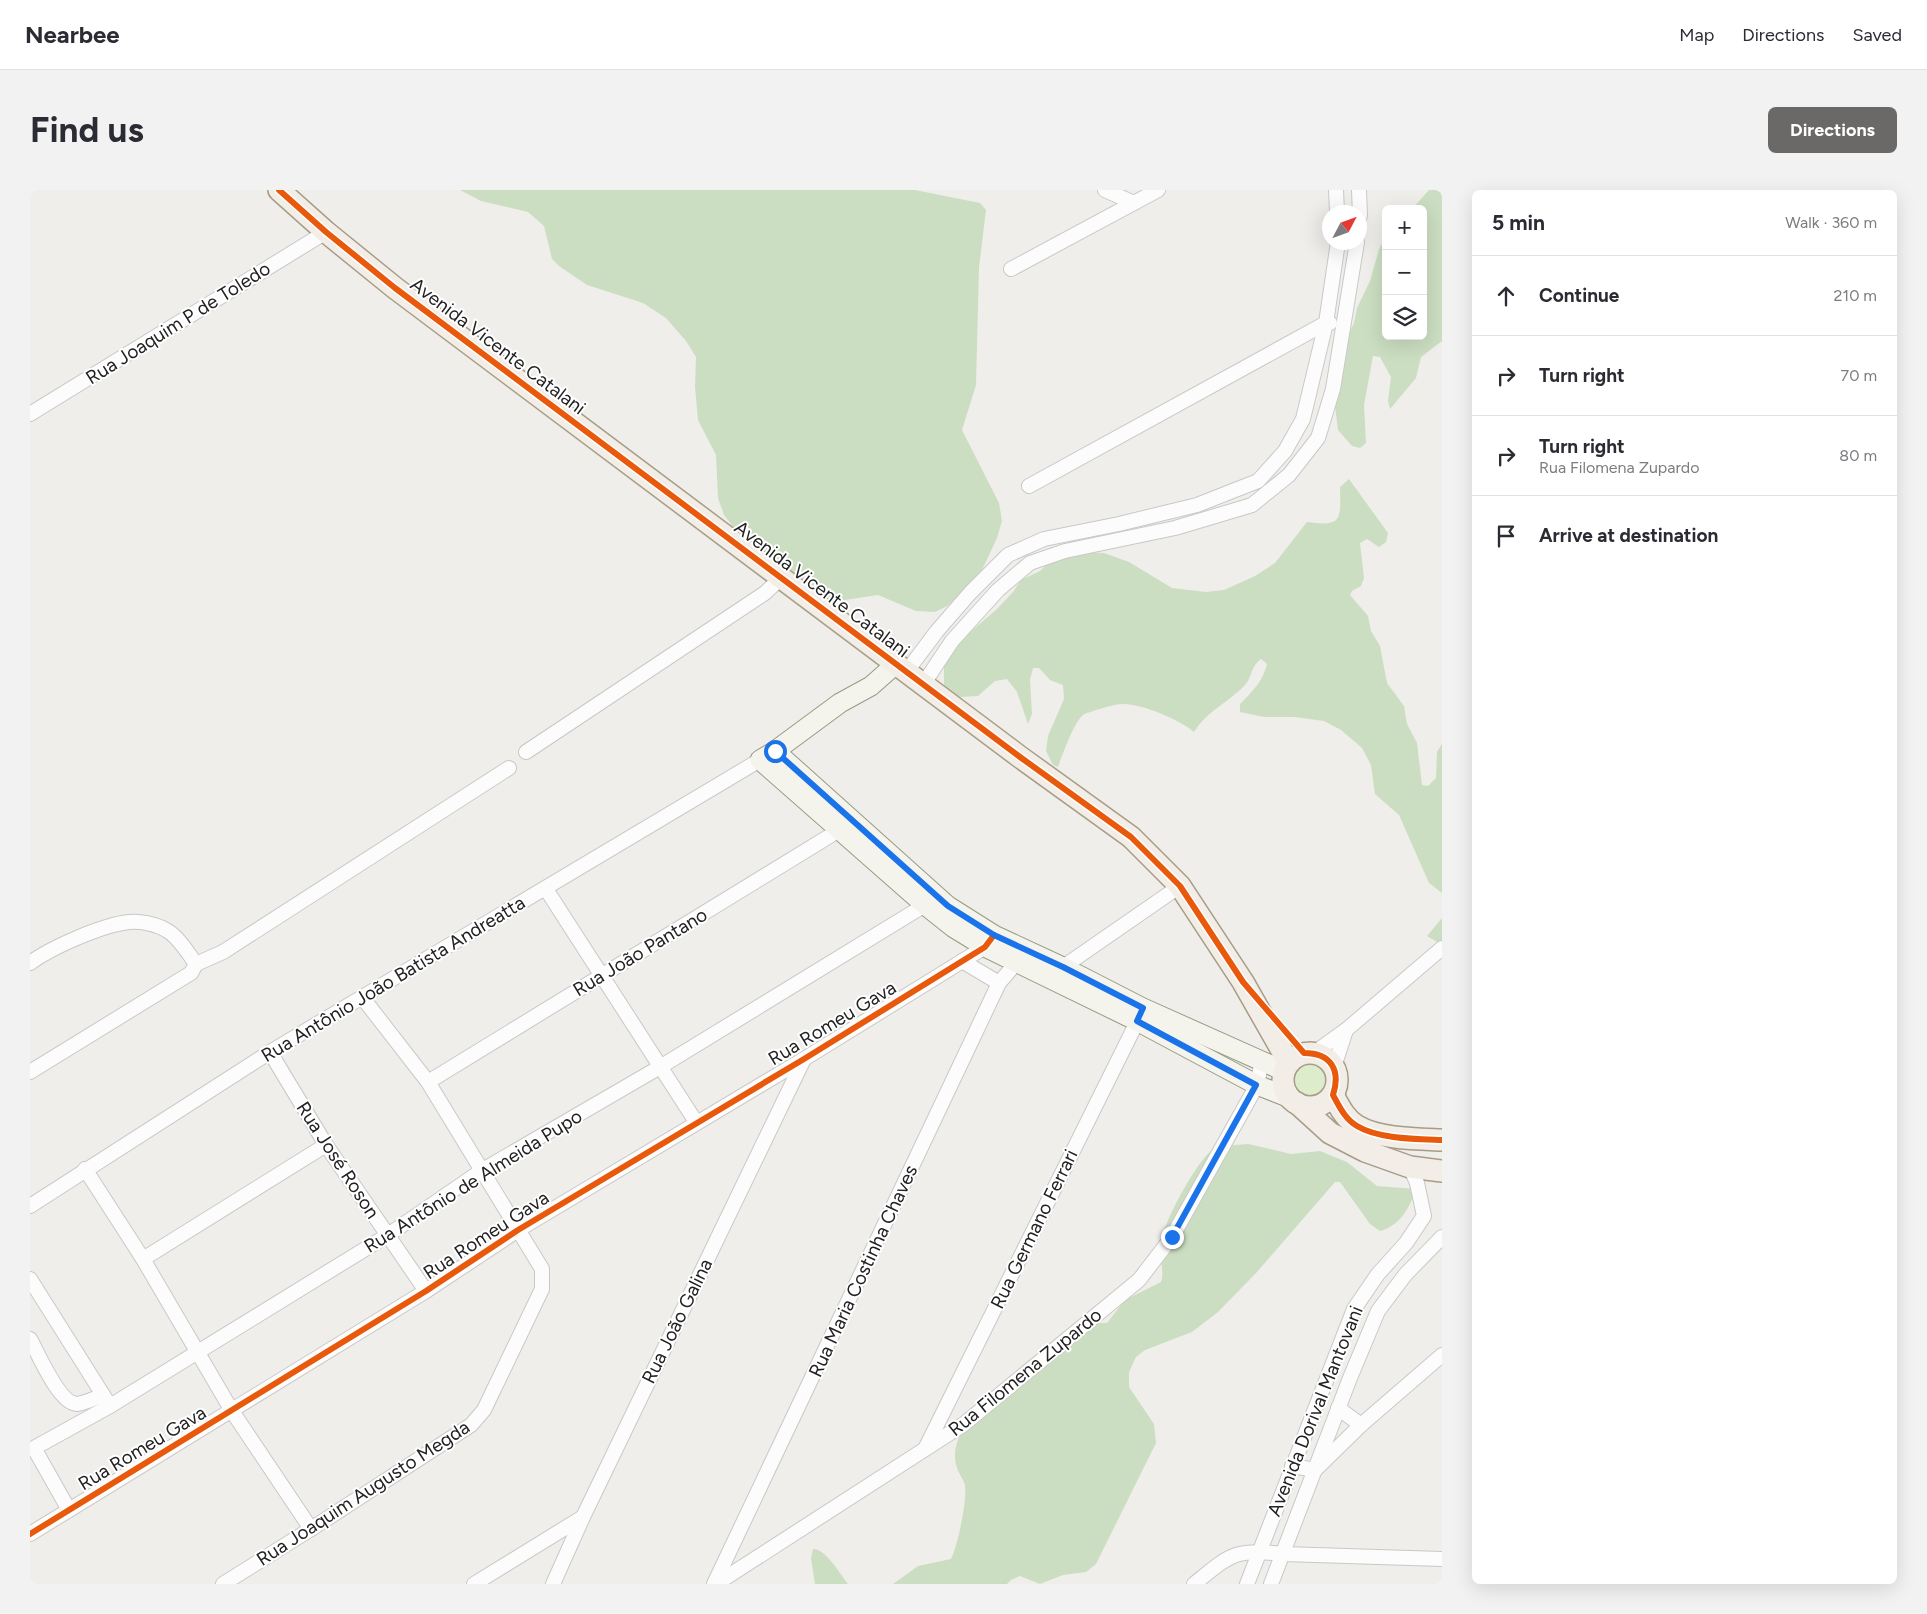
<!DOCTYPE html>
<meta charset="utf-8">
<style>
:root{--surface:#fff;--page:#f2f2f3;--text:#2b2b33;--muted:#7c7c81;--line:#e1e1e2;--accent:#6a6968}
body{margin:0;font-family:Figtree,sans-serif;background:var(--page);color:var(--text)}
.controls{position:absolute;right:15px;top:15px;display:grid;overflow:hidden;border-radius:8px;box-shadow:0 5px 20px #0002}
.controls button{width:45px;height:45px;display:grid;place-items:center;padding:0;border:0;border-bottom:1px solid var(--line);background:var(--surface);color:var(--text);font:25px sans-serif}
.compass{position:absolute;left:1292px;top:15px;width:45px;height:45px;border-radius:50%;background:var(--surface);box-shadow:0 5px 20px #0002;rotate:49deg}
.stop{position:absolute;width:15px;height:15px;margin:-11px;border:4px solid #1a73e8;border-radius:50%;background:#fff}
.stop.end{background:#1a73e8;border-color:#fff;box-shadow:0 1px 5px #0008}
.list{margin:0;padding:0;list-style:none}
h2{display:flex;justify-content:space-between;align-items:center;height:65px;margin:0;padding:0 20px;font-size:21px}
h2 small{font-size:16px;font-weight:400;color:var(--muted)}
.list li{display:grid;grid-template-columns:32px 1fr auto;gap:15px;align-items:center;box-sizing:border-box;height:80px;padding:0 20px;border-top:1px solid var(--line)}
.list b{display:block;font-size:19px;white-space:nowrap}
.list p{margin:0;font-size:16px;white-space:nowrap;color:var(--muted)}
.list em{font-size:16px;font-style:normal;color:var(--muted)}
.icon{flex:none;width:28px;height:28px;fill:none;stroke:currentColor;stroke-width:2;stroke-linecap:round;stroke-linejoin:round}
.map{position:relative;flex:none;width:1412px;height:1394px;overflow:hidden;border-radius:8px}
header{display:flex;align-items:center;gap:30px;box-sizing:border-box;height:70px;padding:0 25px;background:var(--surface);border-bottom:1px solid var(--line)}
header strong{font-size:24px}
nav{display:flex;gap:28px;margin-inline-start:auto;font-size:18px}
.intro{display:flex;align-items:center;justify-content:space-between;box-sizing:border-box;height:120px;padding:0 30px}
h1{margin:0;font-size:35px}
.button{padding:12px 22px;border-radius:8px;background:var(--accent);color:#fff;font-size:18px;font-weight:700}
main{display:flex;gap:30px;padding:0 30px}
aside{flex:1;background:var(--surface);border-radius:8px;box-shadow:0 5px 20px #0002}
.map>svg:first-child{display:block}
</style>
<header>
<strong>Nearbee</strong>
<nav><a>Map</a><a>Directions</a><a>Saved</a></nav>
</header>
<div class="intro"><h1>Find us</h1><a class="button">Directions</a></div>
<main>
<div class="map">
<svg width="1412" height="1394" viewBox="0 0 1412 1394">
<rect width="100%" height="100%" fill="#f0eeeb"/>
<circle fill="#ddeccb" cx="1280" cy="891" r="17"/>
<g fill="#cbdec1">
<path d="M430,0H885L950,13L956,20L949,77L946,195L932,240L969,313L972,331L967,348L953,378L940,396L917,416L905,422L886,421L848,405L808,411L787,407L708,343L694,325L688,308L686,265L668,230L665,197L666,167L656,151L636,128L613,113L557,95L529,76L522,69L514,36L498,22L451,11Z"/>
<path d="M1399,0H1412V151L1391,167L1386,188L1360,219L1358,211L1361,187L1350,167L1343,166L1334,215L1336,253L1330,258L1322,256L1308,240L1301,182L1324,133L1327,118L1340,91L1350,56L1356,50V146H1393V19H1382Z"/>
<path d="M1319,289L1358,343L1356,352L1349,357L1337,349L1330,353L1334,388L1331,396L1322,401L1320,405L1338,426L1341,441L1350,456L1357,493L1374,516L1377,534L1387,553L1392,595L1398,596L1406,588L1407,562L1412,554V703L1399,693L1369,625L1345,604L1341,575L1332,558L1311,540L1294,531L1264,527H1234L1210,522V514C1223,501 1233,491 1237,474L1231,469C1219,479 1223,486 1215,495C1198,513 1179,519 1164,542C1150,530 1113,514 1093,514C1084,514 1073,518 1063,521C1061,522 1055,523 1053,525C1044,532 1032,566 1028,577L1023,575L1016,561L1018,546L1034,509L1033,495L1020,490L1009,478H1003L1000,490L1002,524L998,534L987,502L977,489L965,491L948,506L931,507L922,503L914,495V477L924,456L967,419L983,402L991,390L1010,381L1026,365L1051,362L1074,363L1099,372L1142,398L1176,402L1194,400L1225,386L1245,373L1277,332C1312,337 1311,330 1310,297Z"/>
<path d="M1412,728V755L1397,746Z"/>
<path d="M1218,954L1261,964L1290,961L1317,972L1347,996L1386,999C1380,1017 1370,1036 1350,1041L1340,1034L1310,992H1305L1227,1082L1188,1122L1162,1142L1115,1160L1106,1167L1099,1182V1197L1124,1234L1126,1253L1066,1374L1056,1382L1033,1385L1010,1394L990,1386L981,1390L977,1394H863L888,1376L921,1369C928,1355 937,1311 935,1296C934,1290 929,1284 927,1278C922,1263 927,1250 934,1237L1060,1133H1077L1095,1110L1131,1092C1135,1081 1129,1069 1130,1057C1131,1036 1166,972 1183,959C1189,955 1210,955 1218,954Z"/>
<path d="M783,1359C796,1359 810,1384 818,1394H785L781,1368Z"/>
</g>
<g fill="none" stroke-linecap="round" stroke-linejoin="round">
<g stroke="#c9c8c7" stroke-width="16">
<g id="street">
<path d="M1075,0L1104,13"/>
<path d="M1306,0L1307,22"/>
<path d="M1329,0L1330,26"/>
<path d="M981,79L1128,0"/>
<path d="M0,224L296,42"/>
<path d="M999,296L1296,133H1300"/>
<path d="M877,481L907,441L940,403L978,365L1014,349L1089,334L1167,315L1228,291L1255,261L1273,229L1296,133L1308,52"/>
<path d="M894,493L922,451L968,400L1000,373L1035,361L1145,338L1222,315L1259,285L1288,248L1303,199L1327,52"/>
<path d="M496,562L735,403L752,387"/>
<path d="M516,699L666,932"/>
<path d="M932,771L969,793"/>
<path d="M0,773C22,757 72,735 99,732C111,731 126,734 136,740C148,746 158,763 166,774L161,783L0,882"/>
<path d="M166,774L193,762L479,578"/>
<path d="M1033,777L1150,696"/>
<path d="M240,862L296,955L396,1101"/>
<path d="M1284,863L1316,840L1412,758"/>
<path d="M1304,877L1316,840"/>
<path d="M398,892L816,636"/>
<path d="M55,979L113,1069L202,1221L281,1339"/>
<path d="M0,1016L240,862L730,570"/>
<path d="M113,1069L296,955"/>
<path d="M0,1089L80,1216"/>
<path d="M0,1149C8,1163 29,1214 47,1214C55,1213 66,1208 73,1205"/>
<path d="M1308,1218L1331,1235"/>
<path d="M895,1259L1111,824"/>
<path d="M1262,1276L1285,1280L1331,1235L1412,1165"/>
<path d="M39,1320L4,1258L80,1216L358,1045L451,981L630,877L895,715L901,708"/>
<path d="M0,1344L396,1101L488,1040L774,869L955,757L960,750"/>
<path d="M193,1394L281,1339L441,1235L454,1220L512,1099V1079L398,892L332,807"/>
<path d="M444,1394L553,1327"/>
<path d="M523,1394L553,1327L774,869"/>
<path d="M684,1394L969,793L987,772"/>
<path d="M686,1394L934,1234L1109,1090L1142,1047L1227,895L1232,870"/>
<path d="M1164,1394C1200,1365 1204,1358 1253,1364L1412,1369"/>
<path d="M1217,1394L1324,1119L1348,1084L1376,1053L1394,1026L1387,993L1380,977"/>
<path d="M1241,1394L1320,1188L1348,1121L1375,1085L1412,1047"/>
</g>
</g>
<g stroke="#999a82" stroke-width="21">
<g id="secondary">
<path d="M867,473L841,496L810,513L745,561L730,570L895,715L924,738L955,757L1107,831L1227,895L1260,908"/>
<path d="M745,561L918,716L964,745L1033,777L1113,818L1254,881"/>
</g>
</g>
<g stroke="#a79c86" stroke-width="24">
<g id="primary">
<path d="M249,0L296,42L365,98L990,567L1101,647L1150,696L1213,792L1259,873"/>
<circle cx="1280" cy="890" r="27"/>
<path d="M1303,905C1309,916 1315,929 1327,936C1348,949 1387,949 1412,950"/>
<path d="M1267,913L1300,943L1335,961L1380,977L1412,981"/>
</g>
</g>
<use href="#street" stroke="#fdfcfc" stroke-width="14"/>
<use href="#secondary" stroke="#f4f4ed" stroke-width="19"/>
<use href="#primary" stroke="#f3ede7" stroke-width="21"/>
<g stroke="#fff" stroke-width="9">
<g id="cycleway">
<path d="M249,0L296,42L365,98L990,567L1101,647L1150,696L1213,792L1274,863C1301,863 1311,880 1303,905C1309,916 1315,929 1327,936C1348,949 1387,949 1412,950"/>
<path d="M0,1344L396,1101L488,1040L774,869L955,757L964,745"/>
</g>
</g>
<use href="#cycleway" stroke="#e8590c" stroke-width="6"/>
</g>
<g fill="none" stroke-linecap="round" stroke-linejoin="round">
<path stroke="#1a73e8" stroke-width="6" d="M745,561L918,716L964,745L1033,777L1113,818L1107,831L1226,895L1142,1047"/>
</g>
<g text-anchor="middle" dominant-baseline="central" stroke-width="4" stroke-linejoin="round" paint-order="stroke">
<g font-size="19" fill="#222" stroke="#fff">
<text transform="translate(148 133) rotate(-32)">Rua Joaquim P de Toledo</text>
<text transform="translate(468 156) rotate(37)">Avenida Vicente Catalani</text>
<text transform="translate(792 399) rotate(37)">Avenida Vicente Catalani</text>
<text transform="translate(610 762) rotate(-31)">Rua João Pantano</text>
<text transform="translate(363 789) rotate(-31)">Rua Antônio João Batista Andreatta</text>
<text transform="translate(802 833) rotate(-31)">Rua Romeu Gava</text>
<text transform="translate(308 970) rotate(57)">Rua José Roson</text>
<text transform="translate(443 991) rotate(-32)">Rua Antônio de Almeida Pupo</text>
<text transform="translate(1004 1039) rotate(-64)">Rua Germano Ferrari</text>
<text transform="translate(456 1045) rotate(-33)">Rua Romeu Gava</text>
<text transform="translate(833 1081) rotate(-65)">Rua Maria Costinha Chaves</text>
<text transform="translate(647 1131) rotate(-64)">Rua João Galina</text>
<text transform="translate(995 1182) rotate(-39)">Rua Filomena Zupardo</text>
<text transform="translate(1285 1221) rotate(-68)">Avenida Dorival Mantovani</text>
<text transform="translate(112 1258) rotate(-31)">Rua Romeu Gava</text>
<text transform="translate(333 1303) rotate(-33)">Rua Joaquim Augusto Megda</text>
</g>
</g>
</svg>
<div class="controls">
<button>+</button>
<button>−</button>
<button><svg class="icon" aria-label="layers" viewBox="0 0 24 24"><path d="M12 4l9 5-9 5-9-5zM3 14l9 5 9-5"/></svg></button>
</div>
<svg class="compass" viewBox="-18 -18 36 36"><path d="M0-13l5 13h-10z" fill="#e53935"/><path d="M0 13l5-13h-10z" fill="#7c7c81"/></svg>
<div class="stop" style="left:745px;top:561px"></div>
<div class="stop end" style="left:1142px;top:1047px"></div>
</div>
<aside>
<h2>5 min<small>Walk · 360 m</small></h2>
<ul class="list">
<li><svg class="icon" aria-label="ahead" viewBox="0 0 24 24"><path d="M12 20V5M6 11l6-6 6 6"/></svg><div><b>Continue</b></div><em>210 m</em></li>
<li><svg class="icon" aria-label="right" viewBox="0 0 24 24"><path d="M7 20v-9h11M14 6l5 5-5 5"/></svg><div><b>Turn right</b></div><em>70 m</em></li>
<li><svg class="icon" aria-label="right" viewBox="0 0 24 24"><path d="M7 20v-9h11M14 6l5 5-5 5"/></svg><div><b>Turn right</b><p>Rua Filomena Zupardo</p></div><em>80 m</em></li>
<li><svg class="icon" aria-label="arrive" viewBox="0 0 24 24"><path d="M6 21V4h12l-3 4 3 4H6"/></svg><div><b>Arrive at destination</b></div></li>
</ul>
</aside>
</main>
